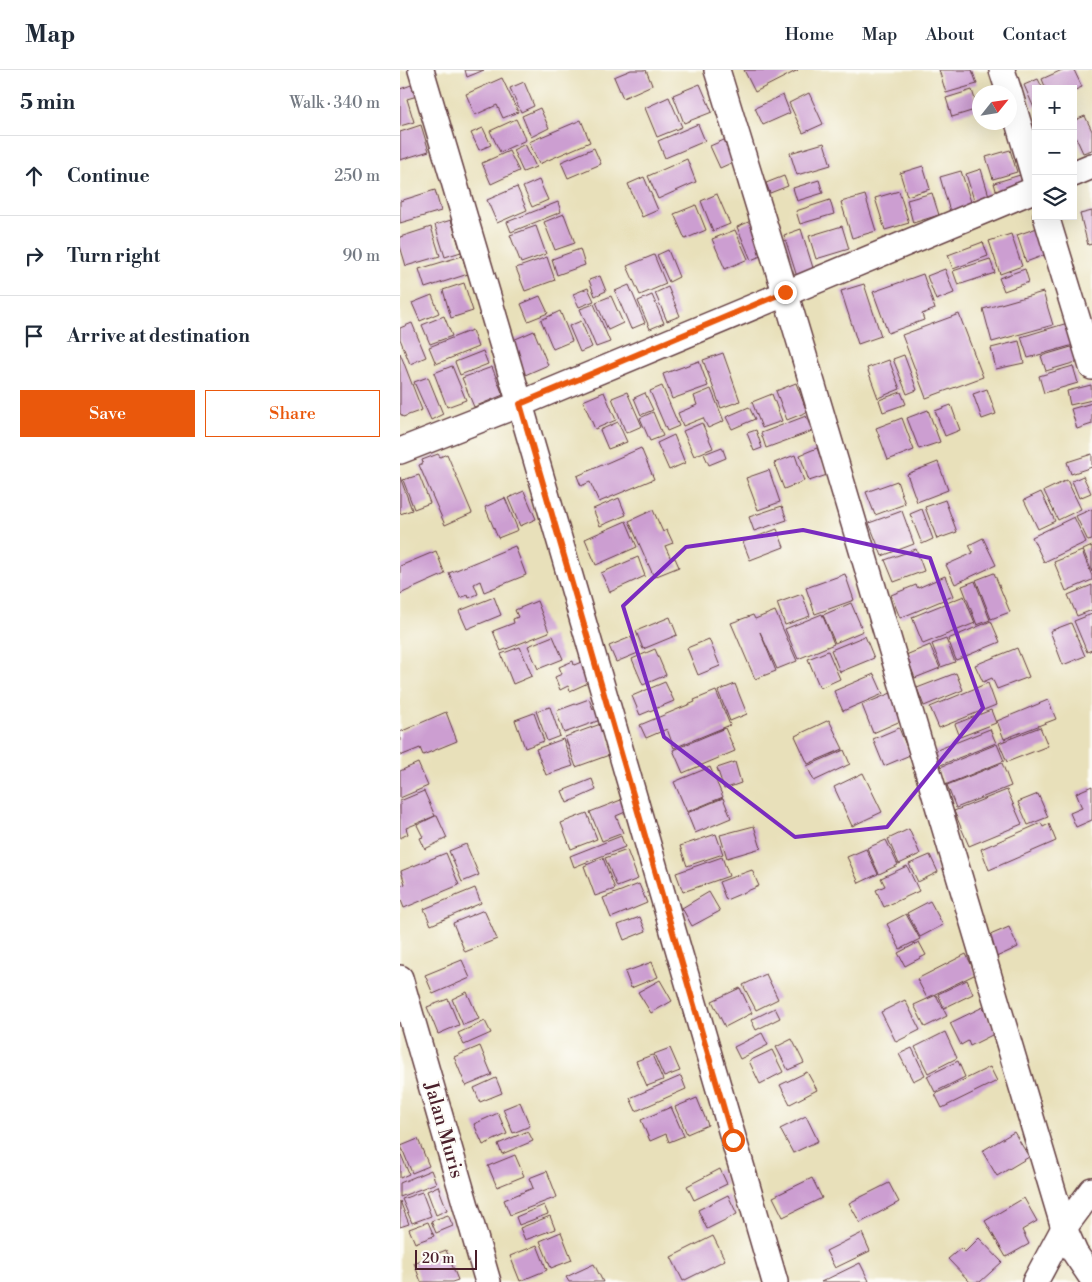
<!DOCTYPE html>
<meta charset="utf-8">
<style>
:root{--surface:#fff;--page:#f6f6f7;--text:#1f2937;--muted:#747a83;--line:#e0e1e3;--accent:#ea580c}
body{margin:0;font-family:"Libre Bodoni",serif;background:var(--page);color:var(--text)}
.controls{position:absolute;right:15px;top:15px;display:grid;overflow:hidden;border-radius:0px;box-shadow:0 5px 20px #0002}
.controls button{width:45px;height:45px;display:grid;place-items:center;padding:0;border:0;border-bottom:1px solid var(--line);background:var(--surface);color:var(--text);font:25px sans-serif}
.compass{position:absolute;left:572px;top:15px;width:45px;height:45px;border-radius:50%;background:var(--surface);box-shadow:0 5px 20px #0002;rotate:60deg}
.scale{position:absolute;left:15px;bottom:12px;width:62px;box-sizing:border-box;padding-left:5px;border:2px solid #4a1f2b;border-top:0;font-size:14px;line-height:18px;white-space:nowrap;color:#4a1f2b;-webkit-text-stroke:4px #fdfcf7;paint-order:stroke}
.stop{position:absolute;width:15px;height:15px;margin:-11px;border:4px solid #ea580c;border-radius:50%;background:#fff}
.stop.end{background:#ea580c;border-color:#fff;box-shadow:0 1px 5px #0008}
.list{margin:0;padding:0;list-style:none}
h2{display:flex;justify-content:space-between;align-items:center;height:65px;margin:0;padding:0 20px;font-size:21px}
h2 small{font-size:16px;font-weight:400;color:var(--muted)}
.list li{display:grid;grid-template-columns:32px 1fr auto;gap:15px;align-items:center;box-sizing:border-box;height:80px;padding:0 20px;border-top:1px solid var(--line)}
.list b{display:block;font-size:19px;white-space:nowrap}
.list em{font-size:16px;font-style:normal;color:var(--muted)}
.actions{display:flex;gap:10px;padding:15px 20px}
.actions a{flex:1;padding:11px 0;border:1px solid var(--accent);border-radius:0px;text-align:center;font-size:18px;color:var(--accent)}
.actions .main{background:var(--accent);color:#fff}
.icon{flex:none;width:28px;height:28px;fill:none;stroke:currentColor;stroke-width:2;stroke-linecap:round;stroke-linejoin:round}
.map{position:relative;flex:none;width:692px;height:1212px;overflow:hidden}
header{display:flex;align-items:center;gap:30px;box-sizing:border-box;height:70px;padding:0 25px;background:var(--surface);border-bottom:1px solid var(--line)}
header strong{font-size:24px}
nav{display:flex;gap:28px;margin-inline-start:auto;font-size:18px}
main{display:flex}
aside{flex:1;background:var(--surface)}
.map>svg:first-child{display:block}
</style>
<header>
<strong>Map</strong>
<nav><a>Home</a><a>Map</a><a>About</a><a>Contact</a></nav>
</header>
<main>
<aside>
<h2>5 min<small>Walk · 340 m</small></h2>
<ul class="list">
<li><svg class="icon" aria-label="ahead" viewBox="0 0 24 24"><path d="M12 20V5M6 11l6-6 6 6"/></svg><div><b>Continue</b></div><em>250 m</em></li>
<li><svg class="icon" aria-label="right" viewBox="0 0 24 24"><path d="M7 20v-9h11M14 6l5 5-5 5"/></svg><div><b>Turn right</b></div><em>90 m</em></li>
<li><svg class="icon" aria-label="arrive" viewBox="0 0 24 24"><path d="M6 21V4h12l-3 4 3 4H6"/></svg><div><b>Arrive at destination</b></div></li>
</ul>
<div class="actions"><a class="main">Save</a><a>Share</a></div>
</aside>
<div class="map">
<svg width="692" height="1212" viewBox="0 0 692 1212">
<rect width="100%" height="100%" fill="#fdfcf7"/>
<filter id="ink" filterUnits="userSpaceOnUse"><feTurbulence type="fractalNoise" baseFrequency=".02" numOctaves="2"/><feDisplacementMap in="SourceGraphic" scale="10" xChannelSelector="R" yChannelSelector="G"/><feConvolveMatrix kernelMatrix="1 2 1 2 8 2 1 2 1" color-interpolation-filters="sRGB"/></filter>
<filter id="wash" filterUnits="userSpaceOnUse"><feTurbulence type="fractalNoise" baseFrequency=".0096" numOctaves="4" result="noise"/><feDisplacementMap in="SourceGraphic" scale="20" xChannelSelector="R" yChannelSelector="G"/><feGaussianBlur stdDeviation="1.12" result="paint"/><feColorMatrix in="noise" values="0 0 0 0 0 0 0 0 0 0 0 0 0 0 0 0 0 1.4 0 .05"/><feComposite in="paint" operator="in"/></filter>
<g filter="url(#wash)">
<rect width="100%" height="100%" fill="#e8e0ba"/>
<g id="blocks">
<g fill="#cc9ed1">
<path d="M65,0H84L67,7Z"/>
<path d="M231,0H246L252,15L223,28L214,7Z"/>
<path d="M344,0H398L355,22Z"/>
<path d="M539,0H572L577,14L546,23Z"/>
<path d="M662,0H674L682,17L673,21V19H646L642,9Z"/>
<path d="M102,8L118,42L103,48L97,35L75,45L66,24Z"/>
<path d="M638,9L643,19H636V37L634,38L624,15Z"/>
<path d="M20,12L24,24L7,29L14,52L0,56V19Z"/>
<path d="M124,12L134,36L121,42L110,18Z"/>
<path d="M300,14L312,42L284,53L273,25Z"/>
<path d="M572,20L578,39L552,47L546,28Z"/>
<path d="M409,23L423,54L403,63L389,33Z"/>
<path d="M383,25L390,43L363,55L355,38Z"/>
<path d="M269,27L282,57L257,67L245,38Z"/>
<path d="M140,38L149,58L131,67L122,46Z"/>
<path d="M685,46L692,61V80L683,83L673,61V51Z"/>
<path d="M116,49L126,70L100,82L90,61Z"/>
<path d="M181,50L190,72L139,94L129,72Z"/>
<path d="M298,54L305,71L265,88L258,71Z"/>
<path d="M21,55L29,81L0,90V62Z"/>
<path d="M83,58L91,75L79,80L71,63Z"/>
<path d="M331,67L340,89L320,98L310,76Z"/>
<path d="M424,73L431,95L397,105L390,83Z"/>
<path d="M125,74L136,97L123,102L113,80Z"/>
<path d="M194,78L201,94L168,108L161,92Z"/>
<path d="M610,80L617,102L593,109L586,87Z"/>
<path d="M109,81L119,101L91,114L82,93Z"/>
<path d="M287,89L296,112L258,129L248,106Z"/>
<path d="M523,96L530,119L507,126L500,103Z"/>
<path d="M581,99L592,136L577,140L566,104Z"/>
<path d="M561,101L573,138L551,145L540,107Z"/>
<path d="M620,105L625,123L599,131L594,113Z"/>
<path d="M384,106L388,116L370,123L366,113Z"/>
<path d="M244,107L258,140L242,147L228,114Z"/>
<path d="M139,110L148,130L132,137L123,117Z"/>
<path d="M419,110L423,123L397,131L393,118Z"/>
<path d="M117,117L127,140L97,153L87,130Z"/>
<path d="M35,120L41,141L0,153V131Z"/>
<path d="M499,121L509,153L485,160L475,128Z"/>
<path d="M532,123L539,145L513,153L507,130Z"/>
<path d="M317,124L330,154L313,161L301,131Z"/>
<path d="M465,125L476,161L452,168L441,132Z"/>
<path d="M430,130L434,144L400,154L396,141Z"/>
<path d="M158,132L161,142L111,162L107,152Z"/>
<path d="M296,135L306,160L285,169L274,144Z"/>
<path d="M692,141V174L688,175L680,144Z"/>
<path d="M164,144L175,173L155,180L144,152Z"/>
<path d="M51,150L61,182L45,187L35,155Z"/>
<path d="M353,150L368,183L351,190L337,157Z"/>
<path d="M136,156L146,184L121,193L110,165Z"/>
<path d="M442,156L449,179L416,189L409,166Z"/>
<path d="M643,156L653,182L626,192L617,165Z"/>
<path d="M31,157L40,186L6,196L0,176V167Z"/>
<path d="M401,159L414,201L397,207L384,165Z"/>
<path d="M335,160L348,189L325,199L312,169Z"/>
<path d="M611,164L622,196L600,204L589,171Z"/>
<path d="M583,172L588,186L553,199L548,185Z"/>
<path d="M180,179L185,195L157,205L152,189Z"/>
<path d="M268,180L279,207L269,212L257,185Z"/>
<path d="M254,185L266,214L240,225L227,196Z"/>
<path d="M62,186L68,204L25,218L19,199Z"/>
<path d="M147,187L155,210L125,221L116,198Z"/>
<path d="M590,189L595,203L558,215L553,201Z"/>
<path d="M545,199L554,223L536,230L527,206Z"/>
<path d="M625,199L629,212L604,221L599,208Z"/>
<path d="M523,204L535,239L522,244L524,250L488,263L473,222Z"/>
<path d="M200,206L206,221L195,226L189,210Z"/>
<path d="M64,213L73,241L51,248L43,220Z"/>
<path d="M464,214L481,266L458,274L441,221Z"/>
<path d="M229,215L245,253L231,259L215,221Z"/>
<path d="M268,217L280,246L267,251L255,223Z"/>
<path d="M188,218L194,231L179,237L173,224Z"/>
<path d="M643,222L653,255L592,272L583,239Z"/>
<path d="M32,225L39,243L20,251L12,233Z"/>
<path d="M252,225L264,253L250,259L238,231Z"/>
<path d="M140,226L148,243L128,251L121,234Z"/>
<path d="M211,226L223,253L208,260L196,232Z"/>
<path d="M194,234L210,272L196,277L180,239Z"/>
<path d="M160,241L172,271L153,279L141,250Z"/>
<path d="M559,244L583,307L526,328L502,265Z"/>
<path d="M44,246L52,266L30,274L22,255Z"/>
<path d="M181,251L192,277L180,282L169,256Z"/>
<path d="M671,252L677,274L628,288L621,267Z"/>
<path d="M12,253L26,287L10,294L0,269V258Z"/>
<path d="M72,260L78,277L36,294L29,277Z"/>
<path d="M134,261L148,295L125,305L111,271Z"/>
<path d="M619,271L624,293L596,299L591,278Z"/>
<path d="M678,275L683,290L646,301L641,286Z"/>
<path d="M83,281L88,294L60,305L55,292Z"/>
<path d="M0,283L22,340L3,347L1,344H0Z"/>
<path d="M323,283L340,331L321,338L303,290Z"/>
<path d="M504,285L517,320L507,324L493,289Z"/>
<path d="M489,290L500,319L478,328L467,298Z"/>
<path d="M299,291L308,316L272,329L263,304Z"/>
<path d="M52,296L66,330L47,337L34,303Z"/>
<path d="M673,296L678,313L644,323L639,306Z"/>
<path d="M92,297L103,325L74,337L62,308Z"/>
<path d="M28,307L43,344L31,350L14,312Z"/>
<path d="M396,313L407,342L387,350L376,321Z"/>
<path d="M691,315L692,330L670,335L667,321Z"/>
<path d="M262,316L279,356L267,361L250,321Z"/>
<path d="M311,319L324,351L308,358L303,348L283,356L278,343L297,335L294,326Z"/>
<path d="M587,319L596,344L582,349L573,324Z"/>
<path d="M204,322L216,350L195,359L183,331Z"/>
<path d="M227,322L242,356L226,363L212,328Z"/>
<path d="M501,322L506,334L483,342L479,330Z"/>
<path d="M245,323L253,340L241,345L234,328Z"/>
<path d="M372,324L382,351L362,358L352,332Z"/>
<path d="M692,333V354L677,359L671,339Z"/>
<path d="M551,335L560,360L545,366L535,341Z"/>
<path d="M349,337L355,349L332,359L326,347Z"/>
<path d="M528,340L540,372L519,379L507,348Z"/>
<path d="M253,342L263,366L250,371L240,348Z"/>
<path d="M406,346L412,361L366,378L361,363Z"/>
<path d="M502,348L514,380L488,390L476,358Z"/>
<path d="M218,352L227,372L208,379L200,360Z"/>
<path d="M302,353L313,378L294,386L283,361Z"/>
<path d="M356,360L362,378L354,381L347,363Z"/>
<path d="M274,365L285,393L269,400L257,373Z"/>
<path d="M322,377L326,388L309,395L304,384Z"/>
<path d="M241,378L254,409L199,432L190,412L181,416L177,406Z"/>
<path d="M417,378L427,405L409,411L400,385Z"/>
<path d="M38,384L40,387L47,384L72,443L45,455L19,395L23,393L22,390Z"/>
<path d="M692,384V397L671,404L667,392Z"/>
<path d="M395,385L404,411L384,419L374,393Z"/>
<path d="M538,392L548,420L517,432L507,404Z"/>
<path d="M369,400L380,432L358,440L346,408Z"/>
<path d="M19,405L30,433L14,439L3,410Z"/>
<path d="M683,406L691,423L679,428L672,411Z"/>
<path d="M0,407L12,440L0,444Z"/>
<path d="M667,410L681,439L658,450L644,421Z"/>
<path d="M497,411L505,434L475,445L466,422Z"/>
<path d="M124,421L136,449L120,456L108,428Z"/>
<path d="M641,422L655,451L638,459L624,430Z"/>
<path d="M105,428L118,460L98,468L85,437Z"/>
<path d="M219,428L226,445L200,456L193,439Z"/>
<path d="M545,430L557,462L537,469L525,437Z"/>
<path d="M382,436L387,450L354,461L349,447Z"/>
<path d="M522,439L533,469L522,474L510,444Z"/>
<path d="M692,439V470L688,471L676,446Z"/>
<path d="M253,440L263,462L267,460L273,473L265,476L271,489L275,488L279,497L254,507L229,451Z"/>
<path d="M502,441L514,474L482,486L469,453Z"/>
<path d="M674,447L686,472L644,492L632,467Z"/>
<path d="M226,451L237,477L196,495L185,469Z"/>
<path d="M377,459L384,477L350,490L343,472Z"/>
<path d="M583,468L596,495L555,514L546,495L573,483L569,475Z"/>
<path d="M115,476L126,505L84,522L80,511L74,514L78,524L69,528L68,525L60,528L49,503Z"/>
<path d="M692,476V502L683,480Z"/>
<path d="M516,479L524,501L494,512L485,490Z"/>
<path d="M36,481L45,504L0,524V496Z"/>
<path d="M682,481L692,506V510L666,521L654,492Z"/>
<path d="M238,487L245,506L210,522L201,503Z"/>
<path d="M594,503L610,542L591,549L576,510Z"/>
<path d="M445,504L454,530L415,544L406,518Z"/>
<path d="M545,506L553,526L500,548L491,525L516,515L518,518Z"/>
<path d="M575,511L590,550L577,555L562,516Z"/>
<path d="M692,515V540L677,546L668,525Z"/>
<path d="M402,524L410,546L385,555L377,533Z"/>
<path d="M564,526L575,553L523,574L512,547Z"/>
<path d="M94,527L101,545L67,559L59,541Z"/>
<path d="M137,531L149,562L101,581L93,561L114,553L113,549L118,547L115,540Z"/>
<path d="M451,533L463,561L435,573L423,545Z"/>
<path d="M375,541L397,591L377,599L360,562L376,601L355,609L331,553L353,545L355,549Z"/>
<path d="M422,544L434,574L398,589L385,559Z"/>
<path d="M692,544V580L687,582L674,551Z"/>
<path d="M270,547L277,565L243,579L236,561Z"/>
<path d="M591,551L600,572L556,590L548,569Z"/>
<path d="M671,553L685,586L663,595L650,561Z"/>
<path d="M153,566L163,589L138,599L128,576Z"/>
<path d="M465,566L474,588L440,602L431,580Z"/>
<path d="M231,567L238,583L216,592L209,576Z"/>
<path d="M309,569L320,596L298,605L287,578Z"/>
<path d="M546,569L555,592L541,597L532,574Z"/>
<path d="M530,575L540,598L515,608L506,585Z"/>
<path d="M120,577L132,606L113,614L101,584Z"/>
<path d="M617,578L629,607L597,619L592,608L583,612L575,595Z"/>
<path d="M255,579L266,605L243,615L232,589Z"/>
<path d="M428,581L440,609L420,618L408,589Z"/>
<path d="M189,589L197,609L170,621L168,616L160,620L155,607L162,604L159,597L173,591L174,595Z"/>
<path d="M556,603L563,620L524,636L517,618Z"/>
<path d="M474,604L483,624L443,641L434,621Z"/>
<path d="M265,612L274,631L240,645L232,626Z"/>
<path d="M588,613L596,635L539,658L530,637Z"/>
<path d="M335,614L347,644L330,651L318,621Z"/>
<path d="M316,621L330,655L274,678L267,659L246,668L240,655L295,632L294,630Z"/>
<path d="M491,623L503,650L473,663L462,635Z"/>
<path d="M189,629L193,639L198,637L203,649L164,663L156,641Z"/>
<path d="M648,630L656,649L604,669L597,651Z"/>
<path d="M150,637L160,666L147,671L136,641Z"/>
<path d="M591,640L596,653L560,667L555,654Z"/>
<path d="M46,642L57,671L23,685L20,678L0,686V662Z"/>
<path d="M134,643L144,671L125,678L115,650Z"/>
<path d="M429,650L443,679L408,694L395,666Z"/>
<path d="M206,652L212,684L176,697L165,667Z"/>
<path d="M640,657L648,676L607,692L599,673Z"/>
<path d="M325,658L335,681L283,703L273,680Z"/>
<path d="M499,658L510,685L484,696L473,669Z"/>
<path d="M590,659L596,673L538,696L532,682Z"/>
<path d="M163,669L173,696L146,705L136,679Z"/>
<path d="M597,674L604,691L545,715L538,698Z"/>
<path d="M444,680L450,694L414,711L407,696Z"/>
<path d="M335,692L341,713L324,719L317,698Z"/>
<path d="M18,693L28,716L0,728V701Z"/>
<path d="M602,693L611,716L556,738L547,715Z"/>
<path d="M310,697L323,727L287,742L274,712Z"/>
<path d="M463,703L482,742L452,756L434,717Z"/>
<path d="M192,709L196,720L167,733L162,721Z"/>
<path d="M692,716V750L676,757L670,743L682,738L676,723Z"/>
<path d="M607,720L622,754L569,776L554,741Z"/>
<path d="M24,721L35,746L6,758L8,764L0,768V731Z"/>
<path d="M638,724L648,747L628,755L618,732Z"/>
<path d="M226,728L230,740L216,746L223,763L202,771L190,742Z"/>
<path d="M323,728L331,748L295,763L287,743Z"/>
<path d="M187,743L197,769L171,779L161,753Z"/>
<path d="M35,746H37L47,768L25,779L20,768L23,767L17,755Z"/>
<path d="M641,753L643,757L649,754L656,771L589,800L581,779Z"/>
<path d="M354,756L361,778L327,788L320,765Z"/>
<path d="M509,759L520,784L499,794L488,769Z"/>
<path d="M316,764L323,784L287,796L280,776Z"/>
<path d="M221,766L225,777L174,797L170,786Z"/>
<path d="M486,770L498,795L479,804L467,778Z"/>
<path d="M66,774L79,805L62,812L49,781Z"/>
<path d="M466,779L478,804L459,813L447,787Z"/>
<path d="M227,780L238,809L217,817L205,788Z"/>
<path d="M46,783L59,815L4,838L0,828V816L5,814L1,801Z"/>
<path d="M530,785L538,802L518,812L509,794Z"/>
<path d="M322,787L329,806L283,822L276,803Z"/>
<path d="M203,788L215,819L195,826L184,796Z"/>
<path d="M507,796L519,821L484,837L476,820L485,816L481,808Z"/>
<path d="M352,800L359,816L326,830L319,812Z"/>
<path d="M239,814L247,833L211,848L203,828Z"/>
<path d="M75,818L81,833L31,855L24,839Z"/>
<path d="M309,822L320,841L292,856L282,838Z"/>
<path d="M530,831L543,855L520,867L507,843Z"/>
<path d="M84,840L97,869L65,882L53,853Z"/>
<path d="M506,844L520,869L500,879L487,854Z"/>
<path d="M240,847L246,861L224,870L218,855Z"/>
<path d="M609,857L618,877L592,889L583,868Z"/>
<path d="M519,872L526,885L505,896L498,883Z"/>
<path d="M566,884L576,904L527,928L517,909Z"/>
<path d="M62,890L70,908L33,924L25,905Z"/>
<path d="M252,892L258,907L231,918L225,902Z"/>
<path d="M366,904L378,929L356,940L343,915Z"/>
<path d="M260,910L272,931L251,943L238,922Z"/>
<path d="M567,910L573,924L544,938L538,924Z"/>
<path d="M340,918L352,943L325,957L312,931Z"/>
<path d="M67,922L79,949L63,955L52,929Z"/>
<path d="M536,925L547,946L525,957L514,935Z"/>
<path d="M48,929L59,955L38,964L27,937Z"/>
<path d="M505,930L520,960L496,972L481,942Z"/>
<path d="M583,937L596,963L570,976L568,971L561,975L550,953Z"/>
<path d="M375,938L380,948L356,960L351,950Z"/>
<path d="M85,951L91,963L64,975L58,963Z"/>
<path d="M545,962L557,988L528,1003L515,977Z"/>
<path d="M362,963L368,975L340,989L334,977Z"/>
<path d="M392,969L404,993L388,1000L376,977Z"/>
<path d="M80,976L92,1005L66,1016L54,987Z"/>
<path d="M270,978L280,1001L264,1007L254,984Z"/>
<path d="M512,978L525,1005L513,1011L499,984Z"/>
<path d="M372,980L383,1002L360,1014L349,991Z"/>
<path d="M252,985L263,1010L247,1016L236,991Z"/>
<path d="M558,991L565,1007L535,1022L527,1006Z"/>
<path d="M590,997L597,1011L542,1038L535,1024Z"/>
<path d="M407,1002L417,1020L390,1034L380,1015Z"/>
<path d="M281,1006L286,1019L236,1041L230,1028Z"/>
<path d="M96,1008L102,1023L80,1032L74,1018Z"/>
<path d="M297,1028L308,1055L287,1064L275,1037Z"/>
<path d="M120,1032L130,1056L113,1063L103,1039Z"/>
<path d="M271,1037L284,1066L269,1072L266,1064L250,1071L241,1050Z"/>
<path d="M98,1043L107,1064L83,1075L74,1054Z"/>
<path d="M406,1046L418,1071L393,1083L380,1059Z"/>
<path d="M128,1061L133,1071L102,1084L98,1074Z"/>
<path d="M614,1062L629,1087L597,1106L582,1081Z"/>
<path d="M18,1069L29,1096L12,1103L1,1076Z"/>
<path d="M0,1082L9,1104L0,1108Z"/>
<path d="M115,1085L124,1106L97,1117L88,1096Z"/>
<path d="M320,1099L327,1114L294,1130L287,1116Z"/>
<path d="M31,1100L36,1113L0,1127V1113Z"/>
<path d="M147,1101L157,1127L110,1145L104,1130L133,1118L129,1108Z"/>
<path d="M412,1108L422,1128L383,1147L373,1127Z"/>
<path d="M489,1113L499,1132L460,1153L449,1133Z"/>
<path d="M38,1116L47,1140L36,1145L27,1121Z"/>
<path d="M22,1122L31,1146L12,1153L2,1129Z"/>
<path d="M328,1125L337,1144L307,1159L298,1140Z"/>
<path d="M624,1128L637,1151L622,1160L629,1174L606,1187L585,1151Z"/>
<path d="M0,1131L9,1154L0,1157Z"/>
<path d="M144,1135L148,1144L119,1155L116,1147Z"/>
<path d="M48,1145L53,1156L36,1163L31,1151Z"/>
<path d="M150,1146L155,1159L125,1170L120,1158Z"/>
<path d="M28,1152L34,1166L15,1173L9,1159Z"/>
<path d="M161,1162L172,1190L151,1198L140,1171Z"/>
<path d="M462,1163L470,1181L435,1198L426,1181Z"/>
<path d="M313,1166L325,1190L283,1211L271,1187Z"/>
<path d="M579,1168L602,1192L580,1212H570L548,1189L561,1178L565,1182Z"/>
<path d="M137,1175L147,1200L120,1211L110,1186Z"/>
<path d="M46,1180L58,1210L52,1212H21L14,1193Z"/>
<path d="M460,1193L469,1211L467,1212H421Z"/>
<path d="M194,1194L203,1212H169L166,1207Z"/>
</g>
</g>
</g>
<g filter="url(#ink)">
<use href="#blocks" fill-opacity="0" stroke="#623c40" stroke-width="1"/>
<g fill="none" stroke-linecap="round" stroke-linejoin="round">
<g stroke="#623c40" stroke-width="28">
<g id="minor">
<path d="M21,0L120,334L375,1212"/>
<path d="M317,0L385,222L664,1158L675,1183L692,1208"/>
<path d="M602,0L609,22"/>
<path d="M610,25L636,113"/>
<path d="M673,104L692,96"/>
<path d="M646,146L692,297"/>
<path d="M0,381L120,334L636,119"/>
<path d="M0,908L88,1212"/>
<path d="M635,1212L664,1158L692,1120"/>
</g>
</g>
<use href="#minor" stroke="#fff" stroke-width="25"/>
</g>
</g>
<g fill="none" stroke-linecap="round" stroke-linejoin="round" filter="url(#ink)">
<path stroke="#ea580c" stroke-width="6" d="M333,1070L120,334L385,222"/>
</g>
<path fill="none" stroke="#7b2cbf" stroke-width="4" stroke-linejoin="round" d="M403,460L530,488L583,638L487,757L395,767L264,667L223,536L286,477Z"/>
<g text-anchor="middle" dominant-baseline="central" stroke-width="4.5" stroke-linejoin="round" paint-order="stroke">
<g font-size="19" fill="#4a1f2b" stroke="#fdfcf7">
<text transform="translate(44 1060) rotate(74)">Jalan Muris</text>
</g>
</g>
</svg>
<div class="controls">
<button>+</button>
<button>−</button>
<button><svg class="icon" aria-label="layers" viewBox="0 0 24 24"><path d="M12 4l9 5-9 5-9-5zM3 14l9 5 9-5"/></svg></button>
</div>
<svg class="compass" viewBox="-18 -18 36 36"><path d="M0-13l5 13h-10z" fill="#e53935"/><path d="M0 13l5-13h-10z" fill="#747a83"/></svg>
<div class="scale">20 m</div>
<div class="stop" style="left:333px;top:1070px"></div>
<div class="stop end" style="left:385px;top:222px"></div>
</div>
</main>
